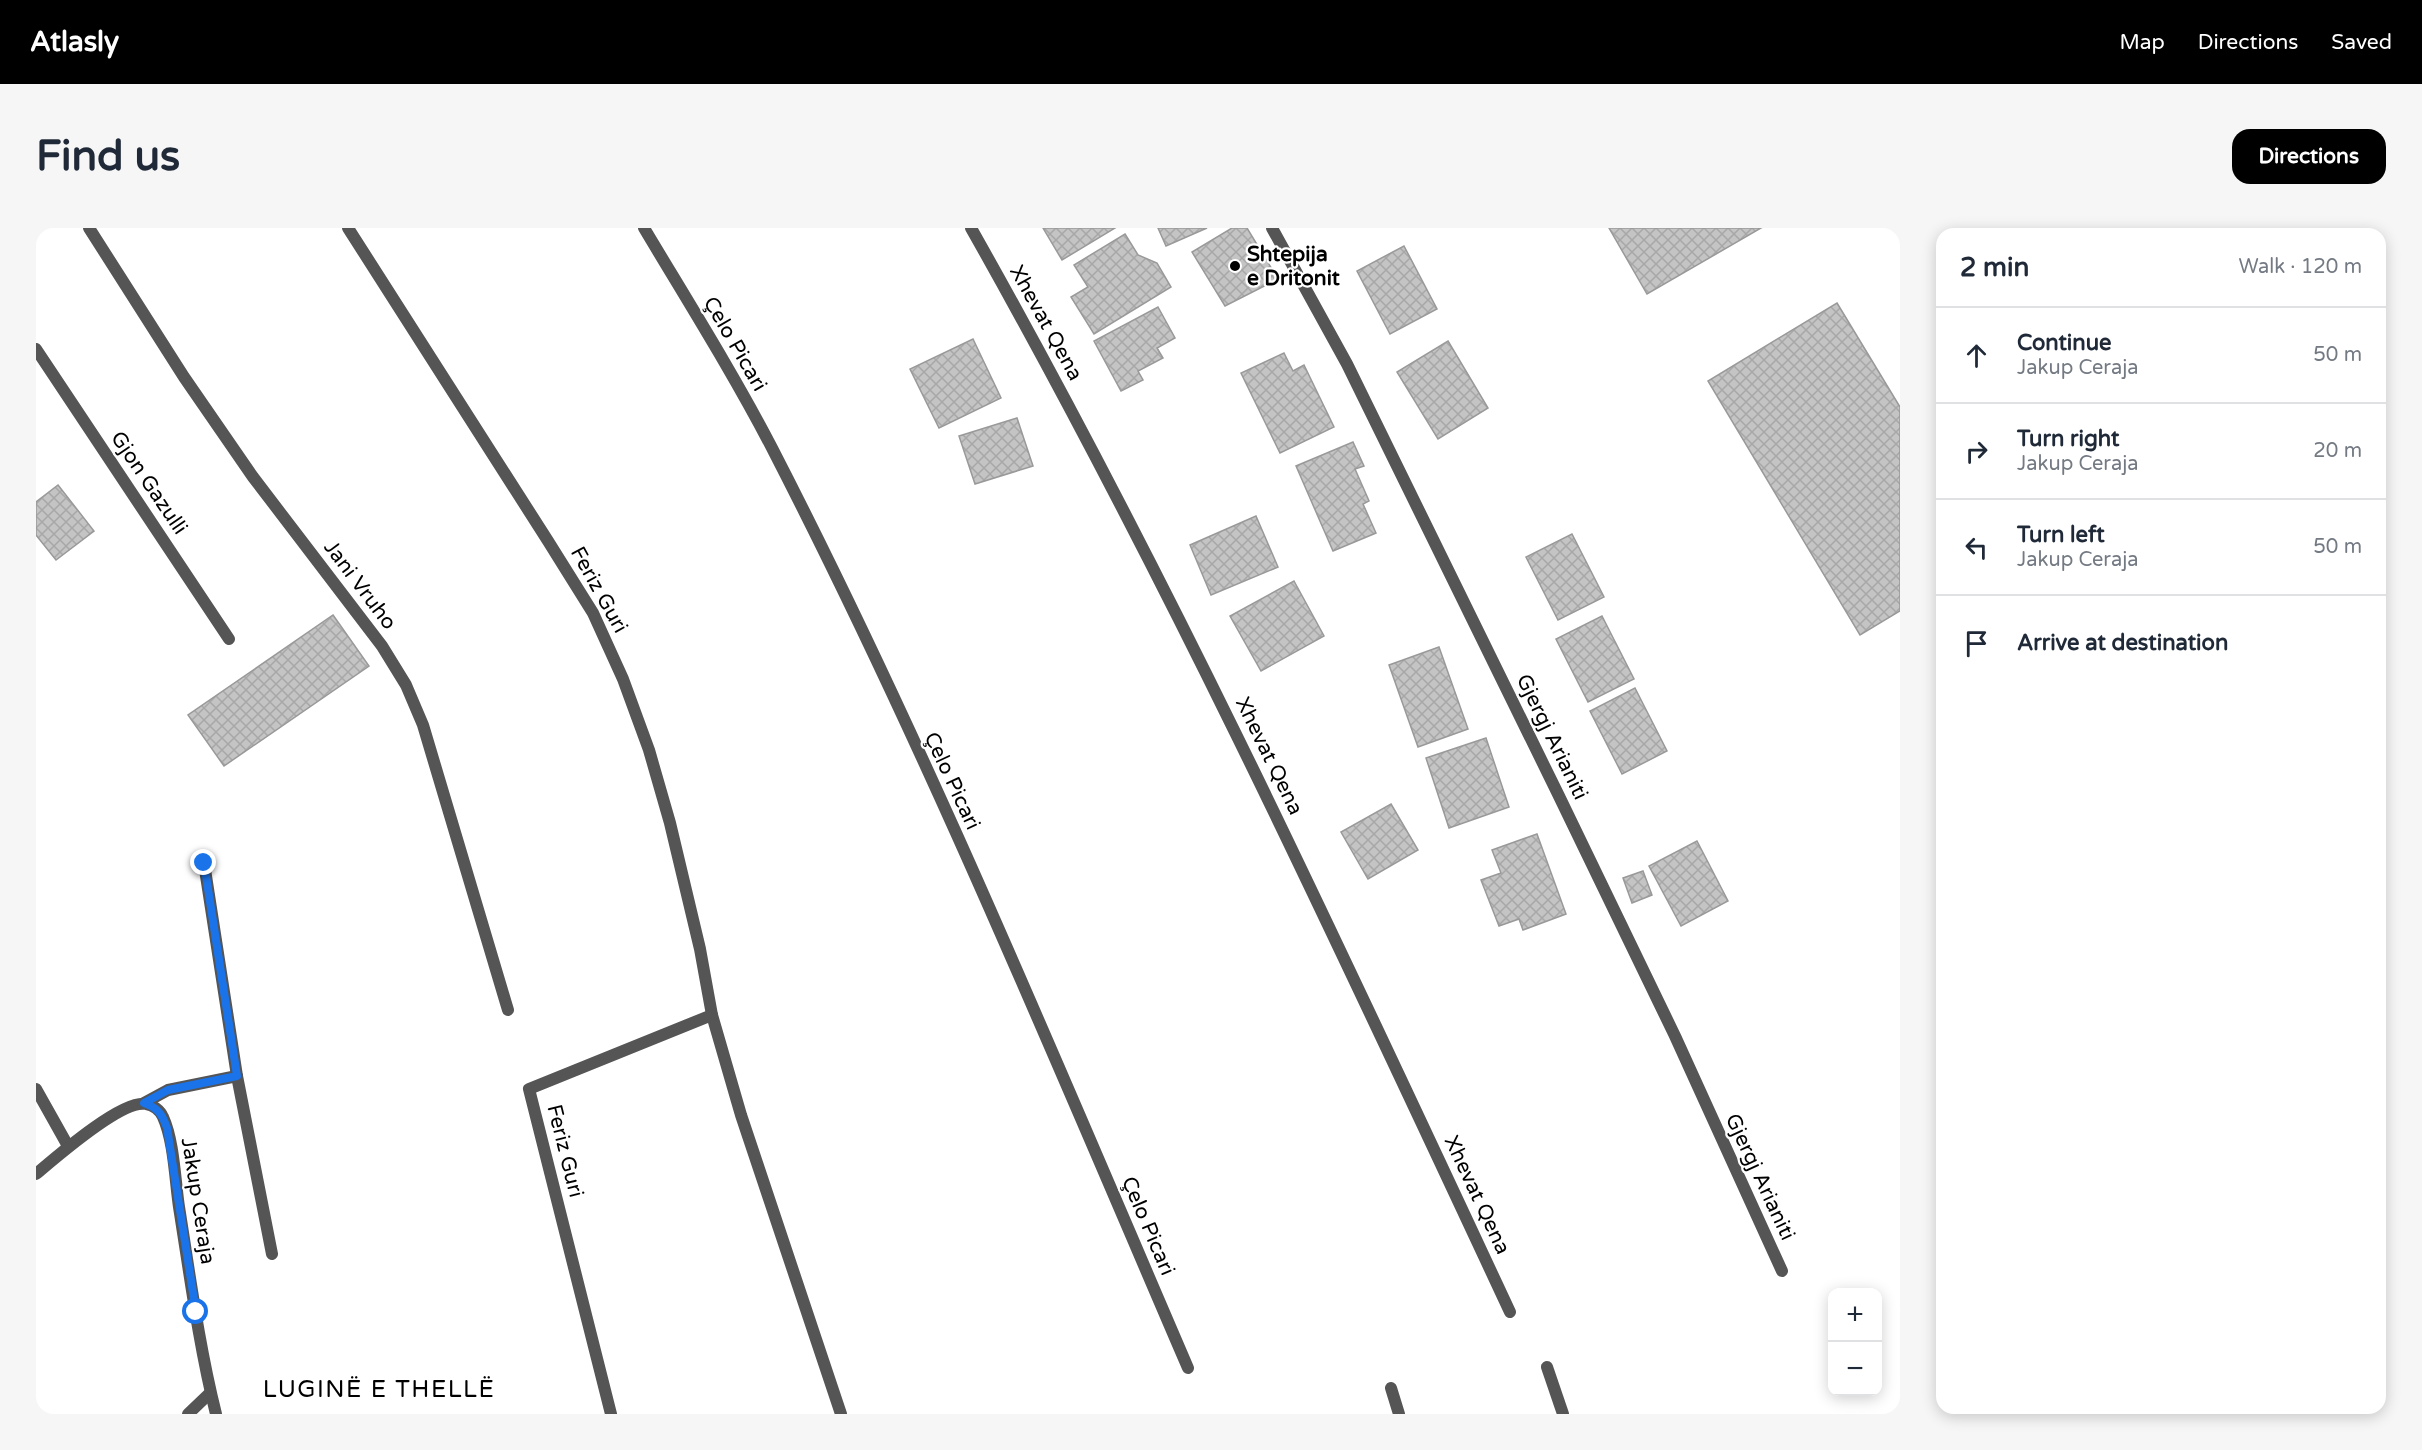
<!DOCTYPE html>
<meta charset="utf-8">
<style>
:root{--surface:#fff;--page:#f6f6f7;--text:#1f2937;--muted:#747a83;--line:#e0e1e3;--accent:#000}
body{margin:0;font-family:"Varela Round",sans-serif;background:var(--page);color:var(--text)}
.controls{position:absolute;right:18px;bottom:18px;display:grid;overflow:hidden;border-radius:12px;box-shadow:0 3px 15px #0003}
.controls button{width:54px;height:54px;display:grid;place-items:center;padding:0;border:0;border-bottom:2px solid var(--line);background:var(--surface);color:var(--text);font:30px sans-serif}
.stop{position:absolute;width:18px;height:18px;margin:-14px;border:4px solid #1a73e8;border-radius:50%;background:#fff}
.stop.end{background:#1a73e8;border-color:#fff;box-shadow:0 2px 6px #0008}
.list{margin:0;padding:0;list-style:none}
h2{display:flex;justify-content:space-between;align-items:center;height:78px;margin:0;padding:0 24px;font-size:26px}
h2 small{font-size:20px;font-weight:400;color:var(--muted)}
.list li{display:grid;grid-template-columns:39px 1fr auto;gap:18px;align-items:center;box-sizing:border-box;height:96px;padding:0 24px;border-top:2px solid var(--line)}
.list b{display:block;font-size:22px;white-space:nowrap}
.list p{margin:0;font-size:20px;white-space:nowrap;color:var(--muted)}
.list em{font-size:20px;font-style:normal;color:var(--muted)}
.icon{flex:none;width:33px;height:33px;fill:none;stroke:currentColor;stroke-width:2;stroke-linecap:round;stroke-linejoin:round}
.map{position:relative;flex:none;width:1864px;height:1186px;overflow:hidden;border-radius:18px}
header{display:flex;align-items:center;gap:36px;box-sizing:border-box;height:84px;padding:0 30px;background:var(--accent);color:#fff}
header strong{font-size:28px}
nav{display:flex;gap:33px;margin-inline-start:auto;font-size:21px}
.intro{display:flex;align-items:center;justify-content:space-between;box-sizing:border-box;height:144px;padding:0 36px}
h1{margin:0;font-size:42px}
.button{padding:15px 27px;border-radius:18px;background:var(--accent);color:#fff;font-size:21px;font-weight:700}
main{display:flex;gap:36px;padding:0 36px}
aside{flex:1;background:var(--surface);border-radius:18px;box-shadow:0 3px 15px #0003}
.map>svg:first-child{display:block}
</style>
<header>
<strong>Atlasly</strong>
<nav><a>Map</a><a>Directions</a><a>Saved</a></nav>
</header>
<div class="intro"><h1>Find us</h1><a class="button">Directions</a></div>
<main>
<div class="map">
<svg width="1864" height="1186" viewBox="0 0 1864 1186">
<defs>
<pattern id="building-cross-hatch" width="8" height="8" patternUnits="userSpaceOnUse" patternTransform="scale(1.5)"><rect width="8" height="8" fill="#c4c4c4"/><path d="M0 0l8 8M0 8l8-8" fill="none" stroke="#a7a7a7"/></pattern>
</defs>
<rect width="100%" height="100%" fill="#fff"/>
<g fill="url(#building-cross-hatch)" stroke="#999" stroke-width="1.5">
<path d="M1007,0H1079L1026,32Z"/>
<path d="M1122,0H1171L1130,18Z"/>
<path d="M1196,0H1211L1242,51L1189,78L1156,24Z"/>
<path d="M1573,0H1725L1611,66Z"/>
<path d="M1089,6L1102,27L1121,35L1135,59L1058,106L1035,69L1052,59L1038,37Z"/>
<path d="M1368,18L1401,81L1354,106L1321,43Z"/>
<path d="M1801,75L1864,179V383L1824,407L1672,153Z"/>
<path d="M1122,79L1139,110L1121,120L1127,130L1102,143L1107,152L1085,163L1058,113Z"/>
<path d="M937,111L965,170L903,200L874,141Z"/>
<path d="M1412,113L1452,180L1402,211L1361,144Z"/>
<path d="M1248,125L1257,143L1268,137L1298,199L1244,225L1205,145Z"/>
<path d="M981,190L997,238L939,256L923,208Z"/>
<path d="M1317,214L1328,238L1319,241L1333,273L1327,276L1340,305L1297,323L1260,238Z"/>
<path d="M22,257L58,303L20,332L0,307V274Z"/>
<path d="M1220,288L1242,339L1175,367L1154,317Z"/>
<path d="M1536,306L1568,369L1522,392L1490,329Z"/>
<path d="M1258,353L1288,408L1225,443L1194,388Z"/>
<path d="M297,387L333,438L188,538L152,487Z"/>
<path d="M1566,388L1598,451L1552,474L1520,411Z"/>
<path d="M1403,419L1432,501L1382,519L1353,437Z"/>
<path d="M1599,460L1631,523L1586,546L1554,483Z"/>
<path d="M1450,510L1473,579L1413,600L1390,530Z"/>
<path d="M1355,576L1382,622L1332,651L1305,604Z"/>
<path d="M1501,606L1530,686L1487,702L1483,691L1463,698L1445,652L1465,645L1456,622Z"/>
<path d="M1661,613L1692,673L1645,698L1613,638Z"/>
<path d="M1607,643L1616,667L1596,675L1587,650Z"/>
</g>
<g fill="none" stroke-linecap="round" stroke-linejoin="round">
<g stroke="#555" stroke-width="12">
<path d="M168,635L201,848L236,1026"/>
<path d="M108,875L132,862L201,848"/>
<path d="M1355,1160L1363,1186"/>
</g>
<g stroke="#555" stroke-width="12">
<path d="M53,0L148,149L217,249L346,418L370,457L387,497L472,782"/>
<path d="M312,0L512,313L557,385L587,451L613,522L634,595L664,721L676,787L705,887L805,1186"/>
<path d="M608,0C651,72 697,145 736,220C890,519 1019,831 1152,1140"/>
<path d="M935,0C1134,352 1303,718 1474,1084"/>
<path d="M1236,0L1311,136L1522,566L1639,808L1746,1043"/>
<path d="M0,121L193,411"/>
<path d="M0,861L32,918"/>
<path d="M0,946C19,930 86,871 110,876C117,877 124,882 127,889C138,913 139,952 143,979C154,1048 163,1118 180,1186"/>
<path d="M1511,1139L1527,1186"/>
<path d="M152,1186L174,1165"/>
<path d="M575,1186L493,861L676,787"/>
</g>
</g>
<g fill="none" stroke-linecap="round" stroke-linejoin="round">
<path stroke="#1a73e8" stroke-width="8" d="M160,1084L131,900C126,886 122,880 108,875L132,862L201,848L168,635"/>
</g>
<circle fill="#000" stroke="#fff" stroke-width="2" cx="1199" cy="38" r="6"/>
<g text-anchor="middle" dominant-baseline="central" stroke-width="4.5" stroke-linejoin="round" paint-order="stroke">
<g font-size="21" font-weight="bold" fill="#000" stroke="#fff" text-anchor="start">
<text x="1211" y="26">Shtepija<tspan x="1211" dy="24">e Dritonit</tspan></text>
</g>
<g font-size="21" fill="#000" stroke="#fff">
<text transform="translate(1010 95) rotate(61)">Xhevat Qena</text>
<text transform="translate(699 116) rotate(60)">Çelo Picari</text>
<text transform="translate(113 255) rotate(56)">Gjon Gazulli</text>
<text transform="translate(324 357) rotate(53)">Jani Vruho</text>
<text transform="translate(563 362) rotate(61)">Feriz Guri</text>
<text transform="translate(1516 509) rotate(64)">Gjergj Arianiti</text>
<text transform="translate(1233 528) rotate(64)">Xhevat Qena</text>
<text transform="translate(916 553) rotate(65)">Çelo Picari</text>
<text transform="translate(529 923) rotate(76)">Feriz Guri</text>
<text transform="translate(1724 949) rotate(65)">Gjergj Arianiti</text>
<text transform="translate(1441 967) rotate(65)">Xhevat Qena</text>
<text transform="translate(162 973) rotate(81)">Jakup Ceraja</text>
<text transform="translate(1112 998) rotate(67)">Çelo Picari</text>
</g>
<g font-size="24" letter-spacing="1.5" fill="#000" stroke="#fff">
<text x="343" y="1161">LUGINË E THELLË</text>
</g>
</g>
</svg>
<div class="controls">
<button>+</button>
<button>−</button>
</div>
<div class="stop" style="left:160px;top:1084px"></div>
<div class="stop end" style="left:168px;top:635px"></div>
</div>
<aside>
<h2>2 min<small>Walk · 120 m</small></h2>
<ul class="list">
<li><svg class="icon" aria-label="ahead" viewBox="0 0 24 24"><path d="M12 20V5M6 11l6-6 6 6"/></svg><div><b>Continue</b><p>Jakup Ceraja</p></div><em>50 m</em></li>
<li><svg class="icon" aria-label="right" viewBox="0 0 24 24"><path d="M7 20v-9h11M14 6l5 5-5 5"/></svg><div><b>Turn right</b><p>Jakup Ceraja</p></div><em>20 m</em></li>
<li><svg class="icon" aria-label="left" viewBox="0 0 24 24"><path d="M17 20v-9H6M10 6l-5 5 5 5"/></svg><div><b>Turn left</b><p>Jakup Ceraja</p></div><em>50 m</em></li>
<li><svg class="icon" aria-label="arrive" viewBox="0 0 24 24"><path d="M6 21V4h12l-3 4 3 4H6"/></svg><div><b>Arrive at destination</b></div></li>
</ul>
</aside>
</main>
